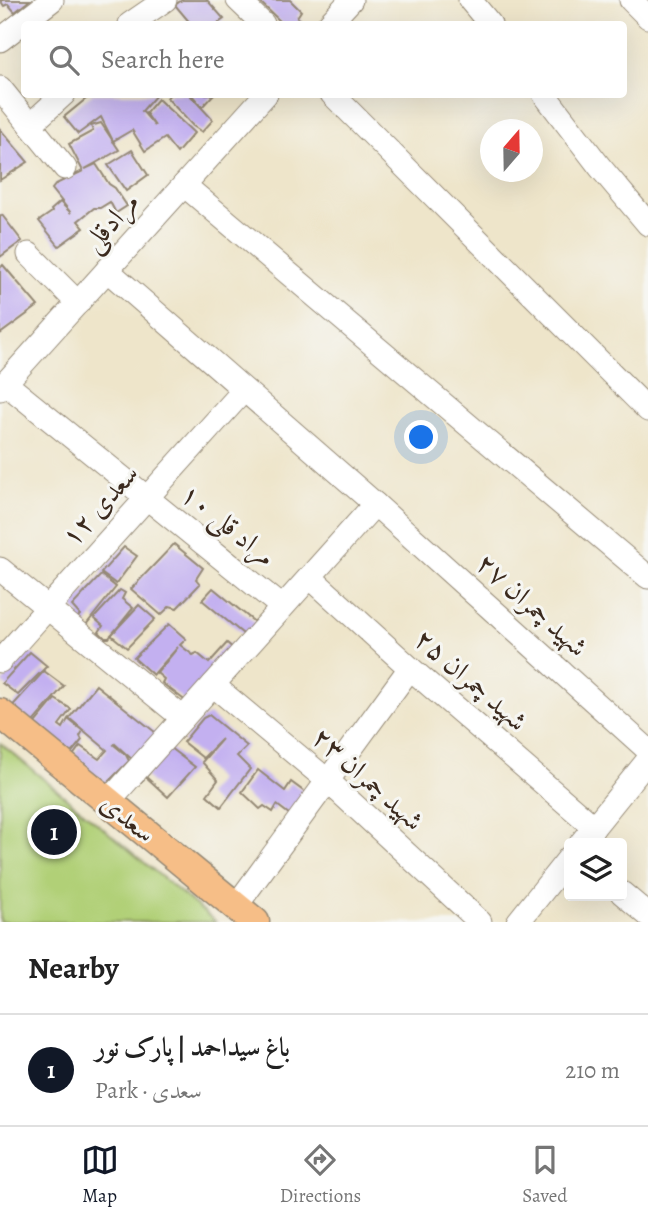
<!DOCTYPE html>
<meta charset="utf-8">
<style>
:root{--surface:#fff;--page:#f2f2f2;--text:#222;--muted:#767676;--line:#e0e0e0;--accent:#111827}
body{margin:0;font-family:Alegreya,Amiri,serif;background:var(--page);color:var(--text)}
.controls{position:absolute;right:21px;bottom:21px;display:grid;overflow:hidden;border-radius:7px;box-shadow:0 7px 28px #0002}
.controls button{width:63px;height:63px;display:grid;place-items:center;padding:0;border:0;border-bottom:2px solid var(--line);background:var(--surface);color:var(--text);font:35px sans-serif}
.compass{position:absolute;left:480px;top:119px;width:63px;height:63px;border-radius:50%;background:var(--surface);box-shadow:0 7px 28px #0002;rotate:20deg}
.you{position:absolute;left:422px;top:438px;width:24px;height:24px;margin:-18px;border:5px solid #fff;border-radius:50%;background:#1a73e8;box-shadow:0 0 0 10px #1a73e833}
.badge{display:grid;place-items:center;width:46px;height:46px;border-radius:50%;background:var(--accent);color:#fff;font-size:23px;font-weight:700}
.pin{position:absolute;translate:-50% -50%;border:4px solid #fff;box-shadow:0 2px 7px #0006}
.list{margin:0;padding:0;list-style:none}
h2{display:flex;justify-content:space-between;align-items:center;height:91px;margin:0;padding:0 28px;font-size:30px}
h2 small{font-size:23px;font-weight:400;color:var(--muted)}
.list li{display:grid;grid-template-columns:46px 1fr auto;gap:21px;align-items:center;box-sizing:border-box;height:112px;padding:0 28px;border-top:2px solid var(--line)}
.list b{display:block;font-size:26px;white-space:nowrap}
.list p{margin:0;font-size:23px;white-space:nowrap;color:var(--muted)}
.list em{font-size:23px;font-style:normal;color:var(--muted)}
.icon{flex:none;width:38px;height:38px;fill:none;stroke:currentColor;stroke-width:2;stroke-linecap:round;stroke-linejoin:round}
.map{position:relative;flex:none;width:648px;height:922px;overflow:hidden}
.search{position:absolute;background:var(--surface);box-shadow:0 7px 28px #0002;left:21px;right:21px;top:21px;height:77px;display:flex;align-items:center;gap:18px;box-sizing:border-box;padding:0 24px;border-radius:7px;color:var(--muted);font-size:26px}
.sheet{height:203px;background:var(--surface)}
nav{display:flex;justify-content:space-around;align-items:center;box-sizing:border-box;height:98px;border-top:2px solid var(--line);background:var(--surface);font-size:19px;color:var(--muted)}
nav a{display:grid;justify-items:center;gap:4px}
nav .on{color:var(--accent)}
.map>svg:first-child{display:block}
</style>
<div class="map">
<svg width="648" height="922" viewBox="0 0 648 922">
<rect width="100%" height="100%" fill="#f6f6f2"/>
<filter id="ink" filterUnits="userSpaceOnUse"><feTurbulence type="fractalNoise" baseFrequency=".0143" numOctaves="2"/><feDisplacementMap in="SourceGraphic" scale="14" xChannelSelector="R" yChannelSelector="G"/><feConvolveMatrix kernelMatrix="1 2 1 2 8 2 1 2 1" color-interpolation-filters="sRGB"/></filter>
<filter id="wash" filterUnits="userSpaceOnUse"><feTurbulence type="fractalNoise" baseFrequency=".00686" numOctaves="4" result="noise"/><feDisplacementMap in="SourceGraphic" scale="28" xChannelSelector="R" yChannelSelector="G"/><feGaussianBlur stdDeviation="1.57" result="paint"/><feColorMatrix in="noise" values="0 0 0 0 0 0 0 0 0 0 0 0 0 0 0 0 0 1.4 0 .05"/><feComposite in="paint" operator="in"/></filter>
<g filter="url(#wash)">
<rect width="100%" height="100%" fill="#eee5ca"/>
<path fill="#b1d077" stroke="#767d4a" stroke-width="2" d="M0,743L216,922H0Z"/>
<g id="blocks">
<g fill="#c3b0f0">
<path d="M0,0H30L15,12L8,4L4,6Z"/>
<path d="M182,0H207L224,19L217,24H191L175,5Z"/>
<path d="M258,0H290L301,11L297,17L301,20L297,24H283Z"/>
<path d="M92,94H157L142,111L155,126L146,113L158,99L194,133L177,153L165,138L145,151L132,130L113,141L101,117L78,134L64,117Z"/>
<path d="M170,94H189L213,120L202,132L193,126L167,98Z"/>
<path d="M191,94H214L202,107Z"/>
<path d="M101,123L119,150L85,169L96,164L109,184L115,188L127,206L116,213L110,202L100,208H94L78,221L84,228L59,246L39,221L52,212L51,210L60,202L71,213L52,189L56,184L83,171L69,144L93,131L91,126Z"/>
<path d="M0,129L28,162L0,180Z"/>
<path d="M132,150L148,175L126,191L108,165Z"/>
<path d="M2,215L22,241L0,257V217Z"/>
<path d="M3,265L38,306L0,334V268Z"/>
<path d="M174,544L203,568L196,579L200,584L177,608L170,606L161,615L131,589Z"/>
<path d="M124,547L137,556L116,584L101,573Z"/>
<path d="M101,575L116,587L81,631L72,623L80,615L72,606Z"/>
<path d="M213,588L258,625L248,638L202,600Z"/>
<path d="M120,590L125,593L122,599L133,608L109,638H105L99,632L103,626L94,618Z"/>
<path d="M139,605L155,619L127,648L111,635Z"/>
<path d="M169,624L186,639L180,645L193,655L197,653L209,663L227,643L236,651L187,702L162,683L164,679L157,673L178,647L153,675L134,658Z"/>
<path d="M30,652L47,666L18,695L2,683Z"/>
<path d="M44,671L64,686L28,728L6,713Z"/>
<path d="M96,685L160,736L135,762L115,744L114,745L126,755L129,761L103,787L70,760L80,746L99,759L107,750L69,718Z"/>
<path d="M55,699L71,709L59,725L63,728L68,719L83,731L80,736L82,740L68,757L30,729Z"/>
<path d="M209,715L247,746L237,756L250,769L221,807L207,795L218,780L202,762L222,739L203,758L183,742L203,718Z"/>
<path d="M170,748L195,767L168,797L146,777Z"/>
<path d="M258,770L285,791L291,782L310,796L293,817L277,805L273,812L264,806L260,809L242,792Z"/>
</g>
</g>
</g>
<g filter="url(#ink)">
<use href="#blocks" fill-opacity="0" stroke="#948874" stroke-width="2"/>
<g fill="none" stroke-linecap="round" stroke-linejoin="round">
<g stroke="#948874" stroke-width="25">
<g id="minor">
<path d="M238,0L263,24"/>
<path d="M470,0L490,24"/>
<path d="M631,0L648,17"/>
<path d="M130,24L165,0"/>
<path d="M329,24L351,0"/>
<path d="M0,40L52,0"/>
<path d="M0,88L65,168"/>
<path d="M332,94L648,410"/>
<path d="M544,94L600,167L648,224"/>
<path d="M30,125L64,94"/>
<path d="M184,185L648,577"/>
<path d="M29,254L78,303"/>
<path d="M107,270L375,504L648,750"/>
<path d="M5,383L282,607"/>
<path d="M0,389L266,94"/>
<path d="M0,569L183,718"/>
<path d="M310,577L410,668L594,827"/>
<path d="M0,661L244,390"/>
<path d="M213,685L328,781L480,922"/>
<path d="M108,802L375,504"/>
<path d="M581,843L648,760"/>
<path d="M622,893L648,915"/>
<path d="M236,906L410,668"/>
<path d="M518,922L569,858"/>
</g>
</g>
<g stroke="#948874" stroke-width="31">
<path id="major" d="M0,713L255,922"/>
</g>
<use href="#minor" stroke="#fff" stroke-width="23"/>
<use href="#major" stroke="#f6be87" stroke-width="28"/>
</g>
</g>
<g text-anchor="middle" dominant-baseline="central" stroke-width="6" stroke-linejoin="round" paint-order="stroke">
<g font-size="28" fill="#3b2a1e" stroke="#f6f6f2">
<text transform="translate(111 222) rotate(-48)">مرادقلی</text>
<text transform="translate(100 505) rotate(-48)">سعدی ۱۲</text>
<text transform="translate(228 525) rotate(39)">مراد قلی ۱۰</text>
<text transform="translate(532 605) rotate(42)">شهید چمران ۲۷</text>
<text transform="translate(471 680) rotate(41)">شهید چمران ۲۵</text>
<text transform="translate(368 779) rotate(42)">شهید چمران ۲۳</text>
<text transform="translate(128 818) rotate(39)">سعدی</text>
</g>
</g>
</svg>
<div class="controls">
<button><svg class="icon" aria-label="layers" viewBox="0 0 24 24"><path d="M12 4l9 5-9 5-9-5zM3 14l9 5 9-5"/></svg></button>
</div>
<svg class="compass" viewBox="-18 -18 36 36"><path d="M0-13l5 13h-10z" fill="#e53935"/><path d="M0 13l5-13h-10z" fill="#767676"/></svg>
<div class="you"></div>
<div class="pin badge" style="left:54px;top:832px">1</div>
<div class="search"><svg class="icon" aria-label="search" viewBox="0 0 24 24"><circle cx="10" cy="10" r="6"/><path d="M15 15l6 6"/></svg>Search here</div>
</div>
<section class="sheet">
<h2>Nearby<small></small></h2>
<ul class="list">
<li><span class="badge">1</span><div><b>باغ سیداحمد | پارک نور</b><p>Park · سعدی</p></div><em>210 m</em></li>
</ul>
</section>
<nav>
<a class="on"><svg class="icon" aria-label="map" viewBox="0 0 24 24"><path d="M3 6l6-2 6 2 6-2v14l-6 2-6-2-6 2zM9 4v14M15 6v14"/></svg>Map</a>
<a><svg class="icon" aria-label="directions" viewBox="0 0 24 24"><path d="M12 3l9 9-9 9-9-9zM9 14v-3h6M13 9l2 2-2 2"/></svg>Directions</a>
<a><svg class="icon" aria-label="saved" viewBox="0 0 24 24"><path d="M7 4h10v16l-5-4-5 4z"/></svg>Saved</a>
</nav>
